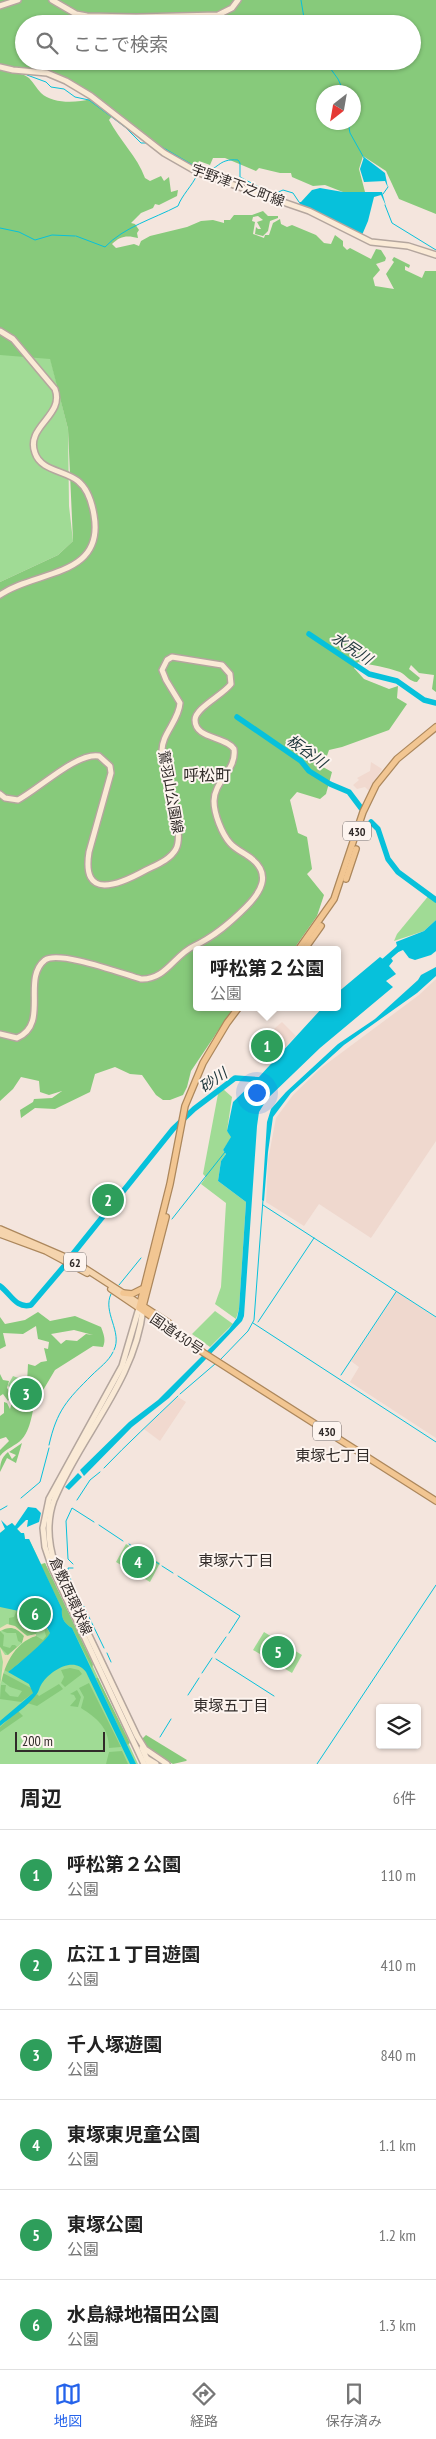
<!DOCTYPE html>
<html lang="ja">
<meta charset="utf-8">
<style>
:root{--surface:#fff;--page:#f6f6f6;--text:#222;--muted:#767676;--line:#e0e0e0;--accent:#2563eb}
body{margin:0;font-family:"PT Sans Narrow","Noto Sans JP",sans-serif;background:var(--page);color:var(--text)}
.controls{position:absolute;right:15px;bottom:15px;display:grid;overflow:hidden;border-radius:5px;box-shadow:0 1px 4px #0004}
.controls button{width:45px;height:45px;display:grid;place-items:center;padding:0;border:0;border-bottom:1px solid var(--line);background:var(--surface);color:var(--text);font:25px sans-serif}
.compass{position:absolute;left:316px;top:85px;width:45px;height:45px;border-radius:50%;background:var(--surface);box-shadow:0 1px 4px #0004;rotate:211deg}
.scale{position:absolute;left:15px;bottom:12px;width:90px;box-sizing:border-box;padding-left:5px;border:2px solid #312b29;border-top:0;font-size:14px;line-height:18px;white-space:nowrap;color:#312b29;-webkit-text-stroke:4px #fdf4ef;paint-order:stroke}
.you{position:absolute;left:256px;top:1092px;width:18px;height:18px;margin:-12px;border:4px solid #fff;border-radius:50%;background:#1a73e8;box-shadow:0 0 0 8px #1a73e833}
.badge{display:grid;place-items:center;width:32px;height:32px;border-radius:50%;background:var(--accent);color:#fff;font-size:16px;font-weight:700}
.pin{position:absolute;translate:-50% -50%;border:2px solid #fff;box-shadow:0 1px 5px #0006}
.popup{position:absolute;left:193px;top:946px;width:148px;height:65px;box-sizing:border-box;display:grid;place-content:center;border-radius:5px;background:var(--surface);filter:drop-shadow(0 1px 4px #0005);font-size:16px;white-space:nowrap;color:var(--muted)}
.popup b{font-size:19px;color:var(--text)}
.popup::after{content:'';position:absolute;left:50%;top:100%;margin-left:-10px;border:10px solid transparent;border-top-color:var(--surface)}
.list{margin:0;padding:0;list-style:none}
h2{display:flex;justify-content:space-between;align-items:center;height:65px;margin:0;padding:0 20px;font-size:21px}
h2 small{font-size:16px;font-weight:400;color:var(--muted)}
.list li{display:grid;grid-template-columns:32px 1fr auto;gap:15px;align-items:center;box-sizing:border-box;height:90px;padding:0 20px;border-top:1px solid var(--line)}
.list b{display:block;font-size:19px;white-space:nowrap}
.list p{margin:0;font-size:16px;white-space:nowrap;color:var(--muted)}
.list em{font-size:16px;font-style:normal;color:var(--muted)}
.icon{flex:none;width:28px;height:28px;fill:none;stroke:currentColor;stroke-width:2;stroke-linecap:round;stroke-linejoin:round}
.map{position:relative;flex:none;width:436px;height:1764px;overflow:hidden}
.search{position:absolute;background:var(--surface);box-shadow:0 1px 4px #0004;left:15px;right:15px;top:15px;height:55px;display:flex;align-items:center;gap:12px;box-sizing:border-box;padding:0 18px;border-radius:28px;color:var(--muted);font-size:19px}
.sheet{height:605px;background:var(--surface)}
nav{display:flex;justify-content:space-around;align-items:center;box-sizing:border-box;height:70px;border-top:1px solid var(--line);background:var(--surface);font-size:14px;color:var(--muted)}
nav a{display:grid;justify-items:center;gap:2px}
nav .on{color:var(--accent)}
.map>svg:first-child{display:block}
</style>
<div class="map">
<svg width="436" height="1764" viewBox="0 0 436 1764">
<rect width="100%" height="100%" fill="#f4e5dd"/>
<g fill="#efd8ce">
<path d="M436,979V1141L371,1238L319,1204L304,1226L266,1202L268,1160L276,1118L293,1095L321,1068L419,995Z"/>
<path d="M397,1292L436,1318V1438L350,1382L359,1367L351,1361Z"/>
</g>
<g fill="#f1d9cf">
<path d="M371,762L382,769L369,791L365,787L357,789L353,785L359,780L357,778L370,771Z"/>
<path d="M282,1022L296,1036L283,1049L268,1034Z"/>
<path d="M178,1397L186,1402L160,1441L144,1429Z"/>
</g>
<g fill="#a0db95">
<path d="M0,350L49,353L68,429L69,506L73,541L58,555L0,582Z"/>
<path d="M430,894L436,897V920L424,931L394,941L397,934Z"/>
<path d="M267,1033L276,1042L265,1055L258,1049L264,1043L260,1039Z"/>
<path d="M223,1089L232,1097L227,1131L232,1137L223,1150L226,1154L221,1161L218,1181L246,1202L239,1309L236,1319L215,1304L221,1287L226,1203L201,1184L206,1177L203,1174L218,1094Z"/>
<path d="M215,1311L233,1324L210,1347L192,1334Z"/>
<path d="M13,1376L21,1379C21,1388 17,1388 11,1392L8,1385Z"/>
<path d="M27,1384L37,1389L30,1405L13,1396L19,1393Z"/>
<path d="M12,1523L21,1533H24L25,1539H29L41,1564L45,1563L138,1764H0V1533Z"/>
<path d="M126,1544L160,1563L150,1582L116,1562Z"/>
<path d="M264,1632L302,1655L292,1673L253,1650Z"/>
</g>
<g fill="#87ca7b" fill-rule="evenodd">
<path d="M0,0H436V214L399,199L386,171L363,156L359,169L365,192H343L325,185L313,186L292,177L291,173H280L259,168L256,171L225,158H213L210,165L199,161L195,169L161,149L114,110L57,74L38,69H13C18,74 24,74 29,78C34,83 37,89 41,93C52,104 77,103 90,99L112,116L109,120C120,141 137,156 145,178L150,181L161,176L164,181L169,177L171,192L178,190L177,196L159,205L155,204L153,208L141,213L131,223L135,224L139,230L137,233L138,238C127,235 120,236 112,244L116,248L134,244L139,246L141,241L150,236L187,227L201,221L213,220L224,223V220H230L234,215H252L263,211L268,216H278V218L270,221L268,231L263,236L255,234L256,227L258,229H261L257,222L263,220L258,216L253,217L252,221L255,222L253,234L264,238L265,235H269L273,223L280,219L281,224L287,227L292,225L316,235L324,243L331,244L335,235L343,241V246L347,250L350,248L371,259L376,249L381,250L386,258L385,261L376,264L380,270L373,278L375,286L394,289L386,274L394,262L392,260L394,257L410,265L409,268L405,266V270L422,278L425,271H436V692L432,689L434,675L419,673L411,665L409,669L420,678L417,682C410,682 406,675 400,672C386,667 372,665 358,662L354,668L364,679L389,689L398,686L397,698L407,704L389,730L342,747L329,750L323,767L332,772L326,794L320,799L297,792L290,800L298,833L307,837L312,869L307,874L324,895L317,916L293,950H197V1007H234L191,1071L187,1087L183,1095L170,1100H163L156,1095L142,1075L130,1074L115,1067L95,1074L90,1092L55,1109L35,1108L21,1118L20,1110L33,1102L34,1099L52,1098L62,1091L49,1095L40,1092L39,1081L21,1077L13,1089L0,1101V582L58,555L73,541L68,429L50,359L0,355ZM24,24H412V61H24ZM324,92H354V122H324Z"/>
<path d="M38,1312L50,1321L75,1316L101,1327C104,1335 106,1340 103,1347L93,1346L55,1370L42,1392L39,1391C32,1404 33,1427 22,1439C16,1446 6,1448 0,1456V1450L9,1441L6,1437L0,1439V1416L4,1413V1402L7,1403L10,1409L13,1399L15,1398L30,1406L37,1389L27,1383L28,1364L35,1366L41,1362L47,1361L44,1348L48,1349L49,1342L38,1339L36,1326L23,1334L3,1333L6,1346L0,1349V1317L5,1324L25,1320ZM74,1330L93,1335L86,1334L77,1341L66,1340L61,1344L51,1334Z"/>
<path d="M0,1374L3,1380L9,1381L7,1388L12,1394L8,1401L3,1394L0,1396Z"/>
<path d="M22,1443L16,1463L7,1458L0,1472C0,1464 1,1458 8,1452L12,1459L16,1455L9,1452Z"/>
<path d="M45,1563L93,1664L92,1668L72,1628C64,1623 61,1618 62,1609L41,1565Z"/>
<path d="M17,1609C35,1616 39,1617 50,1633C48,1640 16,1666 8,1672L4,1670C7,1657 23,1639 36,1636L43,1640L46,1636L43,1625L38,1627L36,1634L28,1636L9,1625V1618L14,1617Z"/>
<path d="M6,1627L16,1629L24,1636L22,1643L18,1641L16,1633H7L2,1631Z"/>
<path d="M0,1631L4,1635L3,1646L10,1648L12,1645H15L17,1647L8,1655L0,1647Z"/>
<path d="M70,1668L79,1670L82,1674L65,1687L61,1683L64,1677L61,1670Z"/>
<path d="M3,1673L33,1689V1693L21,1702L0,1699L1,1685H6L5,1691L10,1696L18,1697L22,1691L10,1687L2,1681Z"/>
<path d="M96,1678H98L130,1743L127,1745Z"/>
<path d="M89,1683L121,1747L109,1748C109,1728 97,1718 81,1708L84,1697L79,1688Z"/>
<path d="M59,1684L63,1689L37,1706L27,1703L37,1694L39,1696Z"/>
<path d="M77,1690L81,1697L78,1707L70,1706L76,1699L74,1695L70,1694Z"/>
<path d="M18,1711L23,1716L0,1732V1727Z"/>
<path d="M146,1735L187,1760L186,1761L173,1764C162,1757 146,1751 142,1739Z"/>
<path d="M122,1751L128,1764H106L109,1752Z"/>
</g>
<path fill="#e9dfba" d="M7,1624L15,1626L27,1636L36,1634V1636C14,1642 3,1668 0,1688L3,1662L0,1647L5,1655H8L22,1643L24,1636C16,1627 10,1626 0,1631V1628Z"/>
<g fill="#07c1db">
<path d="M364,157L385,173L388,188L385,181L364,182L360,169Z"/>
<path d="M320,188L343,192H382L386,206L381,195L374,197L368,221L362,235L324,215L300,205L299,202H301L312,190Z"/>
<path d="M436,920V951L431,955L415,960L409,958L403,950L396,953L394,951L397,946L396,942L424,931Z"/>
<path d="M389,955L393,961L389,966L396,974L386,981L393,987L320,1048L267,1099L259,1112L257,1126L244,1316L242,1321L169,1398L132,1427L84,1476L80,1470L129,1422L158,1400L229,1329L237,1318L239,1309L246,1202L218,1181L221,1161L226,1154L223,1150L231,1137L227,1131L233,1102L259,1077L323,1007H337V993L380,957L383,959Z"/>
<path d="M436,967V976L417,993L344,1045L291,1093L273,1117L268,1152L264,1201L262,1200L267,1122L271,1109L286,1092L338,1044L375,1019L418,980L421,975Z"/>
<path d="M78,1473L82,1477L69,1490L65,1487Z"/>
<path d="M28,1507L36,1508L41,1513L39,1522L27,1527L28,1520H26L17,1529L21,1533H24L25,1539H29L62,1609C61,1618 64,1623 72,1628L136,1764H130L86,1672C74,1655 49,1671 41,1685C39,1688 39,1692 36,1695C27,1707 12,1716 0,1726V1721L33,1693L29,1684L8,1672C15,1667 48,1639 50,1633L46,1626L33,1614L0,1607V1533L5,1529L1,1520L7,1526L12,1523L15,1526Z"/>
</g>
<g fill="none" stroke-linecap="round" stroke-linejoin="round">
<g stroke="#07c1db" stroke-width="1">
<path d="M301,0L305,24"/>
<path d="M325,61L338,79L344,92"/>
<path d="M27,75L46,82L51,87L64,89L75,97L89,100L125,127L141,143H147"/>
<path d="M348,122L350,133L364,158"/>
<path d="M155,143L203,171C219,171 217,158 238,160L240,163V177L270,193L274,194L283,190L293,193L299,202"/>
<path d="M383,194L388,187"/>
<path d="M385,205L392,223L436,250"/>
<path d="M0,228L19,232L35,240L52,235L75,236"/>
<path d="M76,236L105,247C124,227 153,219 178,206C182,195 192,186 197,175"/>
<path d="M263,1205L436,1317"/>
<path d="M172,1219L225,1152"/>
<path d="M119,1285L141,1258"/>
<path d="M111,1294C102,1312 123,1332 114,1350"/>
<path d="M258,1322L314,1238"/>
<path d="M253,1323L436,1442"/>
<path d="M220,1360L248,1331L254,1320L263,1200"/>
<path d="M341,1375L396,1292"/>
<path d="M180,1394L215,1364"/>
<path d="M49,1445C57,1410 67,1400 92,1375C99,1368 109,1361 113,1352"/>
<path d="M104,1468C128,1443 153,1420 178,1396"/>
<path d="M21,1498L40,1482L49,1448"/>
<path d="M77,1500L90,1480L100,1472"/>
<path d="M0,1510L7,1506"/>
<path d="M99,1525L123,1541"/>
<path d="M129,1544L159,1564"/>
<path d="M73,1564L68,1559L66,1521L72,1508L94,1522"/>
<path d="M162,1566L173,1573"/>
<path d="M73,1568H68L70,1578L104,1648"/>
<path d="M178,1576L240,1616L229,1633"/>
<path d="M107,1653L111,1662"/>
<path d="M215,1653L226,1637"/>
<path d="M216,1659L274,1696"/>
<path d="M202,1673L212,1658"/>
<path d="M188,1695L199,1678"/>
<path d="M160,1737L171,1719"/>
<path d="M317,1764L436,1585"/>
</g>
<g stroke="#07c1db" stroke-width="5.5">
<path d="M309,634L369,674L397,681L424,700L436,703"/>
<path d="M237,717L301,761L309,771L330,784L349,792L361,808"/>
<path d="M371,822L378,829L388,859L398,872L436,900"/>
<path d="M384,961L400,947"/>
<path d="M72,1255L173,1129L194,1109L235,1078L262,1080"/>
<path d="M0,1286C11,1294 16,1309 31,1305L65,1265"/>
</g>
<g stroke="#b4a69e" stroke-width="8">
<g id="secondary">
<path d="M52,0L76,14L87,16L136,17L218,15L232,8L238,0"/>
<path d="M0,6L18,0"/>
<path d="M0,67L13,70L47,73L66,81L91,96L164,153L199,173L309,211L371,242L408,246L436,255"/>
<path d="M0,331L13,339L55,389C65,416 25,426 35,453C41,471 64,470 78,481C88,489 92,503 94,515C105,578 35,570 0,595"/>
<path d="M0,794L5,798L18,800C39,789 77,752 99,756L110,766L111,773L89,852C81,901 119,885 146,870C156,865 170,860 176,849C186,829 162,776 162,752C161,734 179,721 180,703L166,680L162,670L167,660L172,657L222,665L230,674L231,684C223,695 195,708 195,720C195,739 225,736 234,749C237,770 214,781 214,801C214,814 222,834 230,843C236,850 245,853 252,859C272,875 260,893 246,907C230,923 215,936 194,946C174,955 166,980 141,979C123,974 59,950 45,960C21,979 50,1024 17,1038L0,1034"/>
<path d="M139,1308L122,1366L49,1499L43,1528L45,1547L52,1568L144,1764"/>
<path d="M143,1309C135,1381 81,1435 54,1500C46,1522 48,1543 55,1564L137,1736L145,1749L167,1764"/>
<path d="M142,1748L149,1764"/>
<path d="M146,1758L156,1764"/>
</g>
</g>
<g stroke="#ac875c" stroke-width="8">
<g id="primary">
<path d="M0,1229L72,1260L143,1306"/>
<path d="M0,1234L46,1251L87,1273"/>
<path d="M111,1289L139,1308"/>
</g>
</g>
<g stroke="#ac875c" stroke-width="8">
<g id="trunk">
<path d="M346,879L356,849"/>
<path d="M298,950L334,899L363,812L376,785L397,759L436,727"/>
<path d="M304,950L321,926"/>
<path d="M239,1007L227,1023L203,1063L185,1106L170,1184L139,1308L204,1353L436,1501"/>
<path d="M166,1217L143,1306L169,1323"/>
<path d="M123,1293L132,1294L142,1289"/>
</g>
</g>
<use href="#secondary" stroke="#faead6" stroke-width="5"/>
<use href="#primary" stroke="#f5d4ad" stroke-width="5.5"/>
<use href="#trunk" stroke="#f2c692" stroke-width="5.5"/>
</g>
<g text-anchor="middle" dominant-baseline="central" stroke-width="4" stroke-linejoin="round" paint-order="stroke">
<g fill="#fdf4ef" stroke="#6e6764" stroke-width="1">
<rect x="343" y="821.5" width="28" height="19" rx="4"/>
<rect x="64" y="1252.5" width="22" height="19" rx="4"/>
<rect x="313" y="1421.5" width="28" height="19" rx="4"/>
</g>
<g font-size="12" font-weight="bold" fill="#312b29">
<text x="357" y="831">430</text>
<text x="75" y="1262">62</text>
<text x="327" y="1431">430</text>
</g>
<g font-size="14" fill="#312b29" stroke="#fdf4ef">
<text transform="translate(238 185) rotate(20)">宇野津下之町線</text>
<text transform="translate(171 792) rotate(80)">鷲羽山公園線</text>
<text transform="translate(177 1334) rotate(34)">国道430号</text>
<text transform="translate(71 1596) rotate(66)">倉敷西環状線</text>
</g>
<g font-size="15" font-style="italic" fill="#1f373c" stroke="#fdf4ef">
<text transform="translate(352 648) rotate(34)">水尻川</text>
<text transform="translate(307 751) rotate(36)">板谷川</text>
<text transform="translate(213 1080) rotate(-34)">砂川</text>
</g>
<g font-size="15" fill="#312b29" stroke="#fdf4ef">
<text x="333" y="1455">東塚七丁目</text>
<text x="236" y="1560">東塚六丁目</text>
<text x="231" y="1705">東塚五丁目</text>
</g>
<g font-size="16" fill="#312b29" stroke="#fdf4ef">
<text x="207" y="775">呼松町</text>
</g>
</g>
</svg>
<div class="controls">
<button><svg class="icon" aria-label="layers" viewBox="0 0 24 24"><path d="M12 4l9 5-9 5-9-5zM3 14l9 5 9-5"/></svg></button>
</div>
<svg class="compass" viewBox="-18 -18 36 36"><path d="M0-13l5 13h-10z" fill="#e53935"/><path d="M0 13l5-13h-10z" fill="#767676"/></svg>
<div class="scale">200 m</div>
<div class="you"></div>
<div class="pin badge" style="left:267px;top:1046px;background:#2e9e5b">1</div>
<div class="popup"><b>呼松第２公園</b>公園</div>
<div class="pin badge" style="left:108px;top:1200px;background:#2e9e5b">2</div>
<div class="pin badge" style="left:26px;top:1394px;background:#2e9e5b">3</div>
<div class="pin badge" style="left:138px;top:1562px;background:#2e9e5b">4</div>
<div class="pin badge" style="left:278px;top:1652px;background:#2e9e5b">5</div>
<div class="pin badge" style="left:35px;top:1614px;background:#2e9e5b">6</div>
<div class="search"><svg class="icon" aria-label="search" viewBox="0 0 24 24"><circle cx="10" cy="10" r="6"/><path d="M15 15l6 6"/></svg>ここで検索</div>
</div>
<section class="sheet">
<h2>周辺<small>6件</small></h2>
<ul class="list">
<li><span class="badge" style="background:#2e9e5b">1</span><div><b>呼松第２公園</b><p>公園</p></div><em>110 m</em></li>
<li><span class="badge" style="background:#2e9e5b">2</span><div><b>広江１丁目遊園</b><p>公園</p></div><em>410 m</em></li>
<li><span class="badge" style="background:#2e9e5b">3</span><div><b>千人塚遊園</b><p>公園</p></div><em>840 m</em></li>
<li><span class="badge" style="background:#2e9e5b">4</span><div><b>東塚東児童公園</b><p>公園</p></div><em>1.1 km</em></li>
<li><span class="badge" style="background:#2e9e5b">5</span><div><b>東塚公園</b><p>公園</p></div><em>1.2 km</em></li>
<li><span class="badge" style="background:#2e9e5b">6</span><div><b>水島緑地福田公園</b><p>公園</p></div><em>1.3 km</em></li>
</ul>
</section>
<nav>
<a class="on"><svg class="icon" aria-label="map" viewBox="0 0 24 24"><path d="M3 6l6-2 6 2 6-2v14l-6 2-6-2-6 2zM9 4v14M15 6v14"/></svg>地図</a>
<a><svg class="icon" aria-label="directions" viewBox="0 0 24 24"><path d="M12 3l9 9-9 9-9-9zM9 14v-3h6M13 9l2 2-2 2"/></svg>経路</a>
<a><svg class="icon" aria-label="saved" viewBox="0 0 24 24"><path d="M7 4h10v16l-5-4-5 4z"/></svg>保存済み</a>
</nav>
